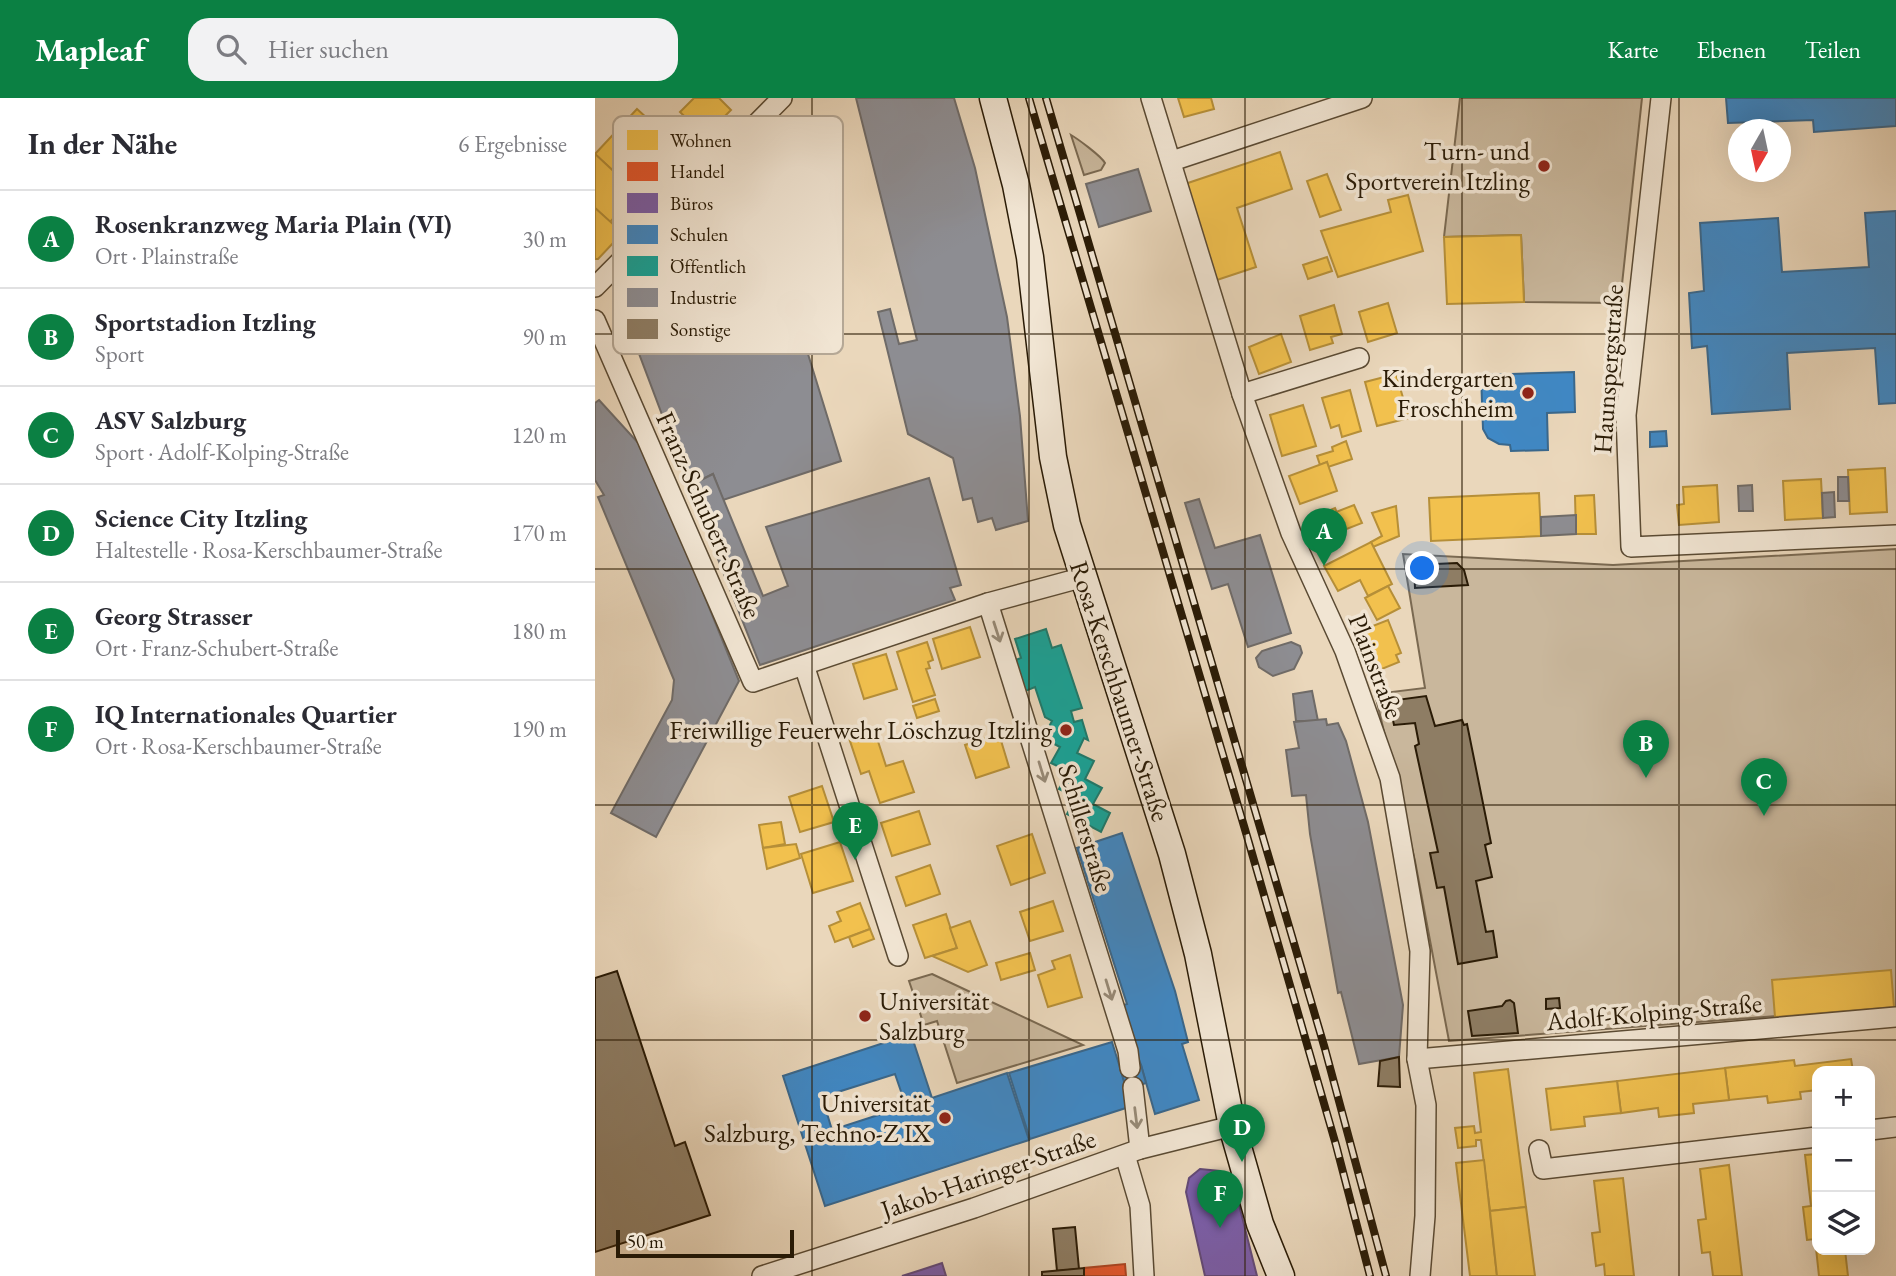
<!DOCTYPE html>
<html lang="de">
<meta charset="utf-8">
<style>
:root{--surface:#fff;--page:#f2f2f3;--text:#2b2b33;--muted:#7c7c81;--line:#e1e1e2;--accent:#0b8043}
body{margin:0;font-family:"EB Garamond",serif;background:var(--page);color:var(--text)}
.controls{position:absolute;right:21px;bottom:21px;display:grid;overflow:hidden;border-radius:14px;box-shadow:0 7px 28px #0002}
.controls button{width:63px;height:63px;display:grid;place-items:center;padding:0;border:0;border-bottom:2px solid var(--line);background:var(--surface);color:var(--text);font:35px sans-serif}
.compass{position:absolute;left:1133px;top:21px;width:63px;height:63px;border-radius:50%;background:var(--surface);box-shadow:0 7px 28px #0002;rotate:189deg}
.scale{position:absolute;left:21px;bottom:18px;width:178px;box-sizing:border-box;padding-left:7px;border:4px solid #2a1b06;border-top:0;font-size:19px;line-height:24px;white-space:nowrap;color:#2a1b06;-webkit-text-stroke:5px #f1e5d3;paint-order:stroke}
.you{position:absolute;left:828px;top:471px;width:24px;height:24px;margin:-18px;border:5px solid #fff;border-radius:50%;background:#1a73e8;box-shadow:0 0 0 10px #1a73e833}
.badge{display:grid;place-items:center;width:46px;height:46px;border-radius:50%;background:var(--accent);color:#fff;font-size:23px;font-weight:700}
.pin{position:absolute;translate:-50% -58px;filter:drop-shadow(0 2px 4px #0008)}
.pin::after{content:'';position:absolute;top:37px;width:24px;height:21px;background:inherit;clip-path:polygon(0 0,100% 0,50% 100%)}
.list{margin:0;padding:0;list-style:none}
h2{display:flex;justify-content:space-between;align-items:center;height:91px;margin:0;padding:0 28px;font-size:30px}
h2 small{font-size:23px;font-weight:400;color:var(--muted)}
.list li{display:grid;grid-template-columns:46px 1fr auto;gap:21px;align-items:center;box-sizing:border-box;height:98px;padding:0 28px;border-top:2px solid var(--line)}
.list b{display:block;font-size:26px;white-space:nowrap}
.list p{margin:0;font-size:23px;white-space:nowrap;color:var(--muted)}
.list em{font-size:23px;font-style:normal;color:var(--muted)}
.icon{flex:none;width:38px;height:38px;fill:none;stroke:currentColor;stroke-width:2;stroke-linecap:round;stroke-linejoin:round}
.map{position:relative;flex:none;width:1301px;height:1178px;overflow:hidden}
header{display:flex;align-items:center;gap:42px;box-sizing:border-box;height:98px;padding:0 35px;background:var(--accent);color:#fff}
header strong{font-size:33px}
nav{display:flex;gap:38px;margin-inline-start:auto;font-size:24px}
.search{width:490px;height:63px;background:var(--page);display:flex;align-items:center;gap:18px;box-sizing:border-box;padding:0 24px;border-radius:21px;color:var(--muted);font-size:26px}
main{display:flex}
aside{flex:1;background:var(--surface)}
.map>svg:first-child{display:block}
</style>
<header>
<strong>Mapleaf</strong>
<div class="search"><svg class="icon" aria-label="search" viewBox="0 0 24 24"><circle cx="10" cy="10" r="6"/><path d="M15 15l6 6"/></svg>Hier suchen</div>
<nav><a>Karte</a><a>Ebenen</a><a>Teilen</a></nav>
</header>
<main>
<aside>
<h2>In der Nähe<small>6 Ergebnisse</small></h2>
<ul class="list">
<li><span class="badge">A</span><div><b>Rosenkranzweg Maria Plain (VI)</b><p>Ort · Plainstraße</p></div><em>30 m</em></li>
<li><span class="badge">B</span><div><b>Sportstadion Itzling</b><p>Sport</p></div><em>90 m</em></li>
<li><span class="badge">C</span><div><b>ASV Salzburg</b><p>Sport · Adolf-Kolping-Straße</p></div><em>120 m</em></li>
<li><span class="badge">D</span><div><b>Science City Itzling</b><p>Haltestelle · Rosa-Kerschbaumer-Straße</p></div><em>170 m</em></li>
<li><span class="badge">E</span><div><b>Georg Strasser</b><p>Ort · Franz-Schubert-Straße</p></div><em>180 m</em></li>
<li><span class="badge">F</span><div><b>IQ Internationales Quartier</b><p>Ort · Rosa-Kerschbaumer-Straße</p></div><em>190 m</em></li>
</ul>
</aside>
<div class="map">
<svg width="1301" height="1178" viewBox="0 0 1301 1178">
<rect width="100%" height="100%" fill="#ead7bb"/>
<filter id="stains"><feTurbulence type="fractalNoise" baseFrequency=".00286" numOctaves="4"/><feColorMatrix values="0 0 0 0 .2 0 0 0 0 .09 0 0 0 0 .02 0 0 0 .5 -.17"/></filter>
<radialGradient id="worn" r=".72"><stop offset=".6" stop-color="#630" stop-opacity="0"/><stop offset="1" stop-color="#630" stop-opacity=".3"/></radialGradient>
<g fill="#c9b79c" stroke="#7a6951" stroke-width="2">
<path d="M865,0H1047L1025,205L929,204L926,137L849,139Z"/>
<path d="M476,37C483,41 506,58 510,65L506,72L489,77Z"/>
<path d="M1301,451V909L854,943L820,763L780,596L830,590L808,456L1018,467Z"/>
<path d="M337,876L488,947L362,985L342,923L329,927L314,883Z"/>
</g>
<g fill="#f2c14e" stroke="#b68f38" stroke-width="2">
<path d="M99,0H124L136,12L110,38L85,14Z"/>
<path d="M583,0H616L619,11L589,19Z"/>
<path d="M42,11L85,50L42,95L0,56Z"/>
<path d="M685,54L697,91L642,110L661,169L622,182L590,86Z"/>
<path d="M0,56L42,95L15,124L0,110Z"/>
<path d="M732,76L746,112L725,119L712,83Z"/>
<path d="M813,97L828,153L743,179L726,133L796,114L793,102Z"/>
<path d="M0,110L19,127V144L3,161H0Z"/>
<path d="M926,137L929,204L852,206L849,139Z"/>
<path d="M732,159L737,173L713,181L708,167Z"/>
<path d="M793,205L802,235L773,244L764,214Z"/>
<path d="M739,207L747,236L736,239L738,245L715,252L705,218Z"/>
<path d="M686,236L696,264L664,276L654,249Z"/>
<path d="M801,276L814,320L782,328L770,284Z"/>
<path d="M755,292L766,333L747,339L744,327L736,330L727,300Z"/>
<path d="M708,307L721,348L687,358L675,317Z"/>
<path d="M751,343L757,361L733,369L732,364L725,367L722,358L738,353L737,349Z"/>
<path d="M732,364L742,393L705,406L694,378Z"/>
<path d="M1290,370L1292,414L1255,416L1253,372Z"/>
<path d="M1226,381L1228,420L1190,422L1188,383Z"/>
<path d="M1122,387L1124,424L1084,427L1082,407L1089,406L1088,389Z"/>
<path d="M944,395L946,438L836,443L834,400Z"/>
<path d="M999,397L1001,436H981L980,398Z"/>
<path d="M759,407L767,425L749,432L741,414Z"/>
<path d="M801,408L804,438L778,449L776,444L787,438L777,415Z"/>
<path d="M740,410L750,434L721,446L711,422Z"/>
<path d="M776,444L797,486L773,498L765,482L743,493L729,468Z"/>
<path d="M793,488L805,510L782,522L770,500Z"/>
<path d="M793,522L806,555L801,557L804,564L777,575L764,541L772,537L770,531Z"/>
<path d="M375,529L385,559L347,571L338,541Z"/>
<path d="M332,544L338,562L333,564L335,570L331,571L340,597L318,604L302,554Z"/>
<path d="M291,556L302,591L269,601L258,566Z"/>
<path d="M340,601L344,613L322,620L318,608Z"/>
<path d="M279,631L291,668L308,663L319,694L285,705L274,673L266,676L254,640Z"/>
<path d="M404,636L414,669L381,680L370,647Z"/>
<path d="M227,688L239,724L205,734L194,699Z"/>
<path d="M324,713L335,746L297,758L286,725Z"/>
<path d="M186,724L190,746L168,750L164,727Z"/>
<path d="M437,736L450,775L416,787L402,748Z"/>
<path d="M245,744L258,783L218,795L206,756Z"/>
<path d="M201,746L205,760L172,771L168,750Z"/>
<path d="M335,767L345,796L311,808L301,779Z"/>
<path d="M458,803L468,833L435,843L425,814Z"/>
<path d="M265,805L275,831L240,844L234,828L246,823L242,814Z"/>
<path d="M351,816L362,850L330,860L318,827Z"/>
<path d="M375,823L392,867L373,874L337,858L362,850L355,830Z"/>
<path d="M275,831L279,841L258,849L254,839Z"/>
<path d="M435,855L440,872L406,882L401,865Z"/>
<path d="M475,857L487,899L453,909L443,877L460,871L457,863Z"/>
<path d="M1296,872L1299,909L1180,919L1177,882Z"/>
<path d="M1256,961L1258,973H1222V992L1205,994L1206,1001L1173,1005L1172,998L1134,1002L1130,970L1199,962L1200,968Z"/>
<path d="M1130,970L1134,1002L1098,1006L1099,1015L1064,1019L1063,1010L1026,1015L1022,983Z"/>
<path d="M913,971L931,1109L895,1113L886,1042H881V1048L863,1050L860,1030L879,1028L880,1035L886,1034L879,975Z"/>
<path d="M1022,983L1026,1015L989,1019L990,1028L956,1032L951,991Z"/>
<path d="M1222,1056V1152H1250L1253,1178H1224L1220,1141L1212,1142L1208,1109L1216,1108L1210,1057Z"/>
<path d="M889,1062L902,1178H875L861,1065Z"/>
<path d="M1134,1067L1147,1178H1118L1115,1154L1107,1155L1103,1122L1111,1121L1105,1071Z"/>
<path d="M1028,1080L1039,1178H1010L1009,1166L1001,1168L997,1135L1005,1134L999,1083Z"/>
<path d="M931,1109L940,1178H902L895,1113Z"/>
</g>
<path fill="#e4572e" stroke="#ac4522" stroke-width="2" d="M530,1166L531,1178H489V1170Z"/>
<g fill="#7b5ea7" stroke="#634a77" stroke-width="2">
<path d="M605,1071L625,1073L638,1083L662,1178H610L591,1094L594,1080Z"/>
<path d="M347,1165L351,1178H307L326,1172Z"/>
</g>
<g fill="#3f88c5" stroke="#39678c" stroke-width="2" fill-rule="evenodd">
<path d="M1131,0H1301V28L1219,34L1218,22L1133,25Z"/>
<path d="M1301,113V305L1284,306L1280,250L1192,255L1195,311L1117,316L1112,248L1097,250L1094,195L1109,193L1105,125L1183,120L1187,174L1274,169L1270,115Z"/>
<path d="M979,274L980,314L952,315L953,352L916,353L915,347L904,346L893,340L888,331L886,277Z"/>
<path d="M1071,333L1072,348L1055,349V334Z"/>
<path d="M527,735L580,893L593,944L587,946L604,1002L560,1016L546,967L524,908L532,906L482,750Z"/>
<path d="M316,936L337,1000L412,975L434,1042L230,1108L188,978ZM300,976L311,1008L237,1032L227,999Z"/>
<path d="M517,944L537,1008L435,1041L414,975Z"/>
<path d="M546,967L551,985L531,991L526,973Z"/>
</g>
<path fill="#17a398" stroke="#1d7a6c" stroke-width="2" d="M451,531L457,550L466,547L487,610L476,613L479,624L487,622L493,642L489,640L482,655L499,663L490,681L507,690L498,706L515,715L506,734L472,716L481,699L464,691L473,673L456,665L465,649L448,640L457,623L450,619L440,589L428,594L418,563L426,560L420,541Z"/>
<g fill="#8d8d92" stroke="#6f6b68" stroke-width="2">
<path d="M261,0H359L380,70L412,219L425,318L433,423L401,432L397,420L383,424L377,400L368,402L358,360L313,336L283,214L295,211L304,246L322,242Z"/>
<path d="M543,71L556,113L504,129L491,86Z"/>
<path d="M176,136L246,363L128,402L118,376L94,388L20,192Z"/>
<path d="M4,302L46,348L60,376L144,583L61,739L16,715L77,602L79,582L3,399L9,397L0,382V305Z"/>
<path d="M118,376L168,498L193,488L171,429L334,380L366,487L355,490L360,502L165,567L94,388Z"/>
<path d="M1243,379H1253L1254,403H1243Z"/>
<path d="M1157,387L1158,413H1144L1143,388Z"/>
<path d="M1239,394L1240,419L1228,420L1227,395Z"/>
<path d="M604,401L620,450L665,437L696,535L653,549L633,486L617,491L590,405Z"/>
<path d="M981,417V436L946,438V419Z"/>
<path d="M696,544L705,548L707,555L699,571L678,578L664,569L661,560L667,553Z"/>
<path d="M717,593L723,623H701L698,596Z"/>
<path d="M731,621L732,627L743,625L751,643L773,724L808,907L804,959L764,966L746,894L743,895L715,736L711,697L697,698L691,652L704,650L699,624Z"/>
</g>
<g fill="#8e7d64" stroke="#2a1b06" stroke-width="2">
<path d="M862,465L869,472L873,487L820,490L819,467Z"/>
<path d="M831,598L840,628L867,622L869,627L872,626L896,745L890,747L897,779L881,783L891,834L898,833L902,859L863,866L849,789L842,790L835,755L843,754L820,648L824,646L820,625L799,627L794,603Z"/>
<path d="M22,873L80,1048L90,1044L115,1117L0,1154V880Z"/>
<path d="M964,900L965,910L951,911V901Z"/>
<path d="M915,902L919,905L923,935L877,938L873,913L907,908L911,903Z"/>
<path d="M804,959L805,989L783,988L785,963Z"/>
<path d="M480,1129L484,1171L462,1173L458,1131Z"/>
<path d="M489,1170V1178H447V1174Z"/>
</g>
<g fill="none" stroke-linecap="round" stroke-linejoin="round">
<g stroke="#5a4a33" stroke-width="22">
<g id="street">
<path d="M556,0L647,296L696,435L750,553L795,680L825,853L822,961L831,1007L830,1118L825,1178"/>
<path d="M1066,0L1031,317L1036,449L1301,437"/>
<path d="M577,63L767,0"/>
<path d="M0,189L187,0"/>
<path d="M0,222L158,584L393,505L489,479"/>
<path d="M647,296L764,260"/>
<path d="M393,505L533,953L535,970"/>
<path d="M209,567L303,858"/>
<path d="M822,961L1301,919"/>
<path d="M538,989L545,1051"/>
<path d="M1275,1032L1301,1029"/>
<path d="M944,1052L948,1071L1222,1039"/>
<path d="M530,1057L545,1108L549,1178"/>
<path d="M167,1178L379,1110L545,1051L637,1028"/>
</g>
</g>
<g stroke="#2a1b06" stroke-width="29">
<path id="secondary" d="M398,0L421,87L435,159L458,359L472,427L577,756L603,856L637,1028L665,1126L686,1178"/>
</g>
<use href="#street" stroke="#f1e5d3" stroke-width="19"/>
<use href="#secondary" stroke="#f1e5d3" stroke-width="26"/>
<g stroke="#2a1b06" stroke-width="8">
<g id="rail">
<path d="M434,0L654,745L741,1047L775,1178"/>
<path d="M451,0L730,951L791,1178"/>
</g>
</g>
<use href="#rail" stroke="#f1e5d3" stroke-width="5" stroke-dasharray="16" stroke-linecap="butt"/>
</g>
<defs><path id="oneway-shaft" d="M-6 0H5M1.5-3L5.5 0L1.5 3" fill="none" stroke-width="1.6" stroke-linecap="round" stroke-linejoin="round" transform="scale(1.75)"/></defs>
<g stroke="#978a77">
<use href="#oneway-shaft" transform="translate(402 534) rotate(72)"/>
<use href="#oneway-shaft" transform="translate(447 674) rotate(73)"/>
<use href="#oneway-shaft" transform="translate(514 892) rotate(73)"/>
<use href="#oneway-shaft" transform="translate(541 1020) rotate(83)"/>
</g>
<path fill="none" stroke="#2a1b06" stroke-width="2" stroke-opacity="0.55" d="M217,0V1178M434,0V1178M650,0V1178M867,0V1178M1084,0V1178M0,236H1301M0,471H1301M0,707H1301M0,942H1301"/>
<g fill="#8f2418" stroke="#f1e5d3" stroke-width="2.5">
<circle cx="949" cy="68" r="7"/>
<circle cx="933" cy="295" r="7"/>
<circle cx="471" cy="632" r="7"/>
<circle cx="270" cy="918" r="7"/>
<circle cx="350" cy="1020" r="7"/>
</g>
<g text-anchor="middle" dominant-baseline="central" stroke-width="7" stroke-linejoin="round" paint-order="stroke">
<g font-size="26" fill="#2a1b06" stroke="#f1e5d3" text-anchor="end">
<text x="935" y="53">Turn- und<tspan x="935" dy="30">Sportverein Itzling</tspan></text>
<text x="919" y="280">Kindergarten<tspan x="919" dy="30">Froschheim</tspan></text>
<text x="457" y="632">Freiwillige Feuerwehr Löschzug Itzling</text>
<text x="284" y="903" text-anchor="start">Universität<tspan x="284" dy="30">Salzburg</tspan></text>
<text x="336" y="1005">Universität<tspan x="336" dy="30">Salzburg, Techno-Z IX</tspan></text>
</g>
<g font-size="26" fill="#2a1b06" stroke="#f1e5d3">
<text transform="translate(1013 271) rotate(-86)">Haunspergstraße</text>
<text transform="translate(114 417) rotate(66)">Franz-Schubert-Straße</text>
<text transform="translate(781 568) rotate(69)">Plainstraße</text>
<text transform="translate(525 593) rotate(72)">Rosa-Kerschbaumer-Straße</text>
<text transform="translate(491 730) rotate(73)">Schillerstraße</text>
<text transform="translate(1059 914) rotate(-5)">Adolf-Kolping-Straße</text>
<text transform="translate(393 1076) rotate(-19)">Jakob-Haringer-Straße</text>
</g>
</g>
<rect x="18" y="18" width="230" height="238" rx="10" fill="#f1e5d3" stroke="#b5a896" stroke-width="2"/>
<rect x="32" y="32" width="31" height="20" fill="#f2c14e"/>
<rect x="32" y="64" width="31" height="19" fill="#e4572e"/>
<rect x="32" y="95" width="31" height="20" fill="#7b5ea7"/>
<rect x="32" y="127" width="31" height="19" fill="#3f88c5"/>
<rect x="32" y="158" width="31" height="20" fill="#17a398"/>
<rect x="32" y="190" width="31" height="19" fill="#8d8d92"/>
<rect x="32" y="221" width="31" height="20" fill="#8e7d64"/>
<g font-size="19" fill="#2a1b06">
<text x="75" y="49">Wohnen</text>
<text x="75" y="80">Handel</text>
<text x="75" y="112">Büros</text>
<text x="75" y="143">Schulen</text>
<text x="75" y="175">Öffentlich</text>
<text x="75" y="206">Industrie</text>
<text x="75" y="238">Sonstige</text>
</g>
<rect width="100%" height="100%" filter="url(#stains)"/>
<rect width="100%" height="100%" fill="url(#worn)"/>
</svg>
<div class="controls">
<button>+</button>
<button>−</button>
<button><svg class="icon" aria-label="layers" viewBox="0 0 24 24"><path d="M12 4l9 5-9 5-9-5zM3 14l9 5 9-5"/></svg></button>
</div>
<svg class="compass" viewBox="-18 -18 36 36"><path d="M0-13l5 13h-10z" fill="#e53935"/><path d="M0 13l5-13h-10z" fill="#7c7c81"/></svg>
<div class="scale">50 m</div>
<div class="you"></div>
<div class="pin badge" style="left:729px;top:468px">A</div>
<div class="pin badge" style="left:1051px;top:680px">B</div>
<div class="pin badge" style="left:1169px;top:718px">C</div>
<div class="pin badge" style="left:647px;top:1064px">D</div>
<div class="pin badge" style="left:260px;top:762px">E</div>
<div class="pin badge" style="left:625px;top:1130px">F</div>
</div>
</main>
